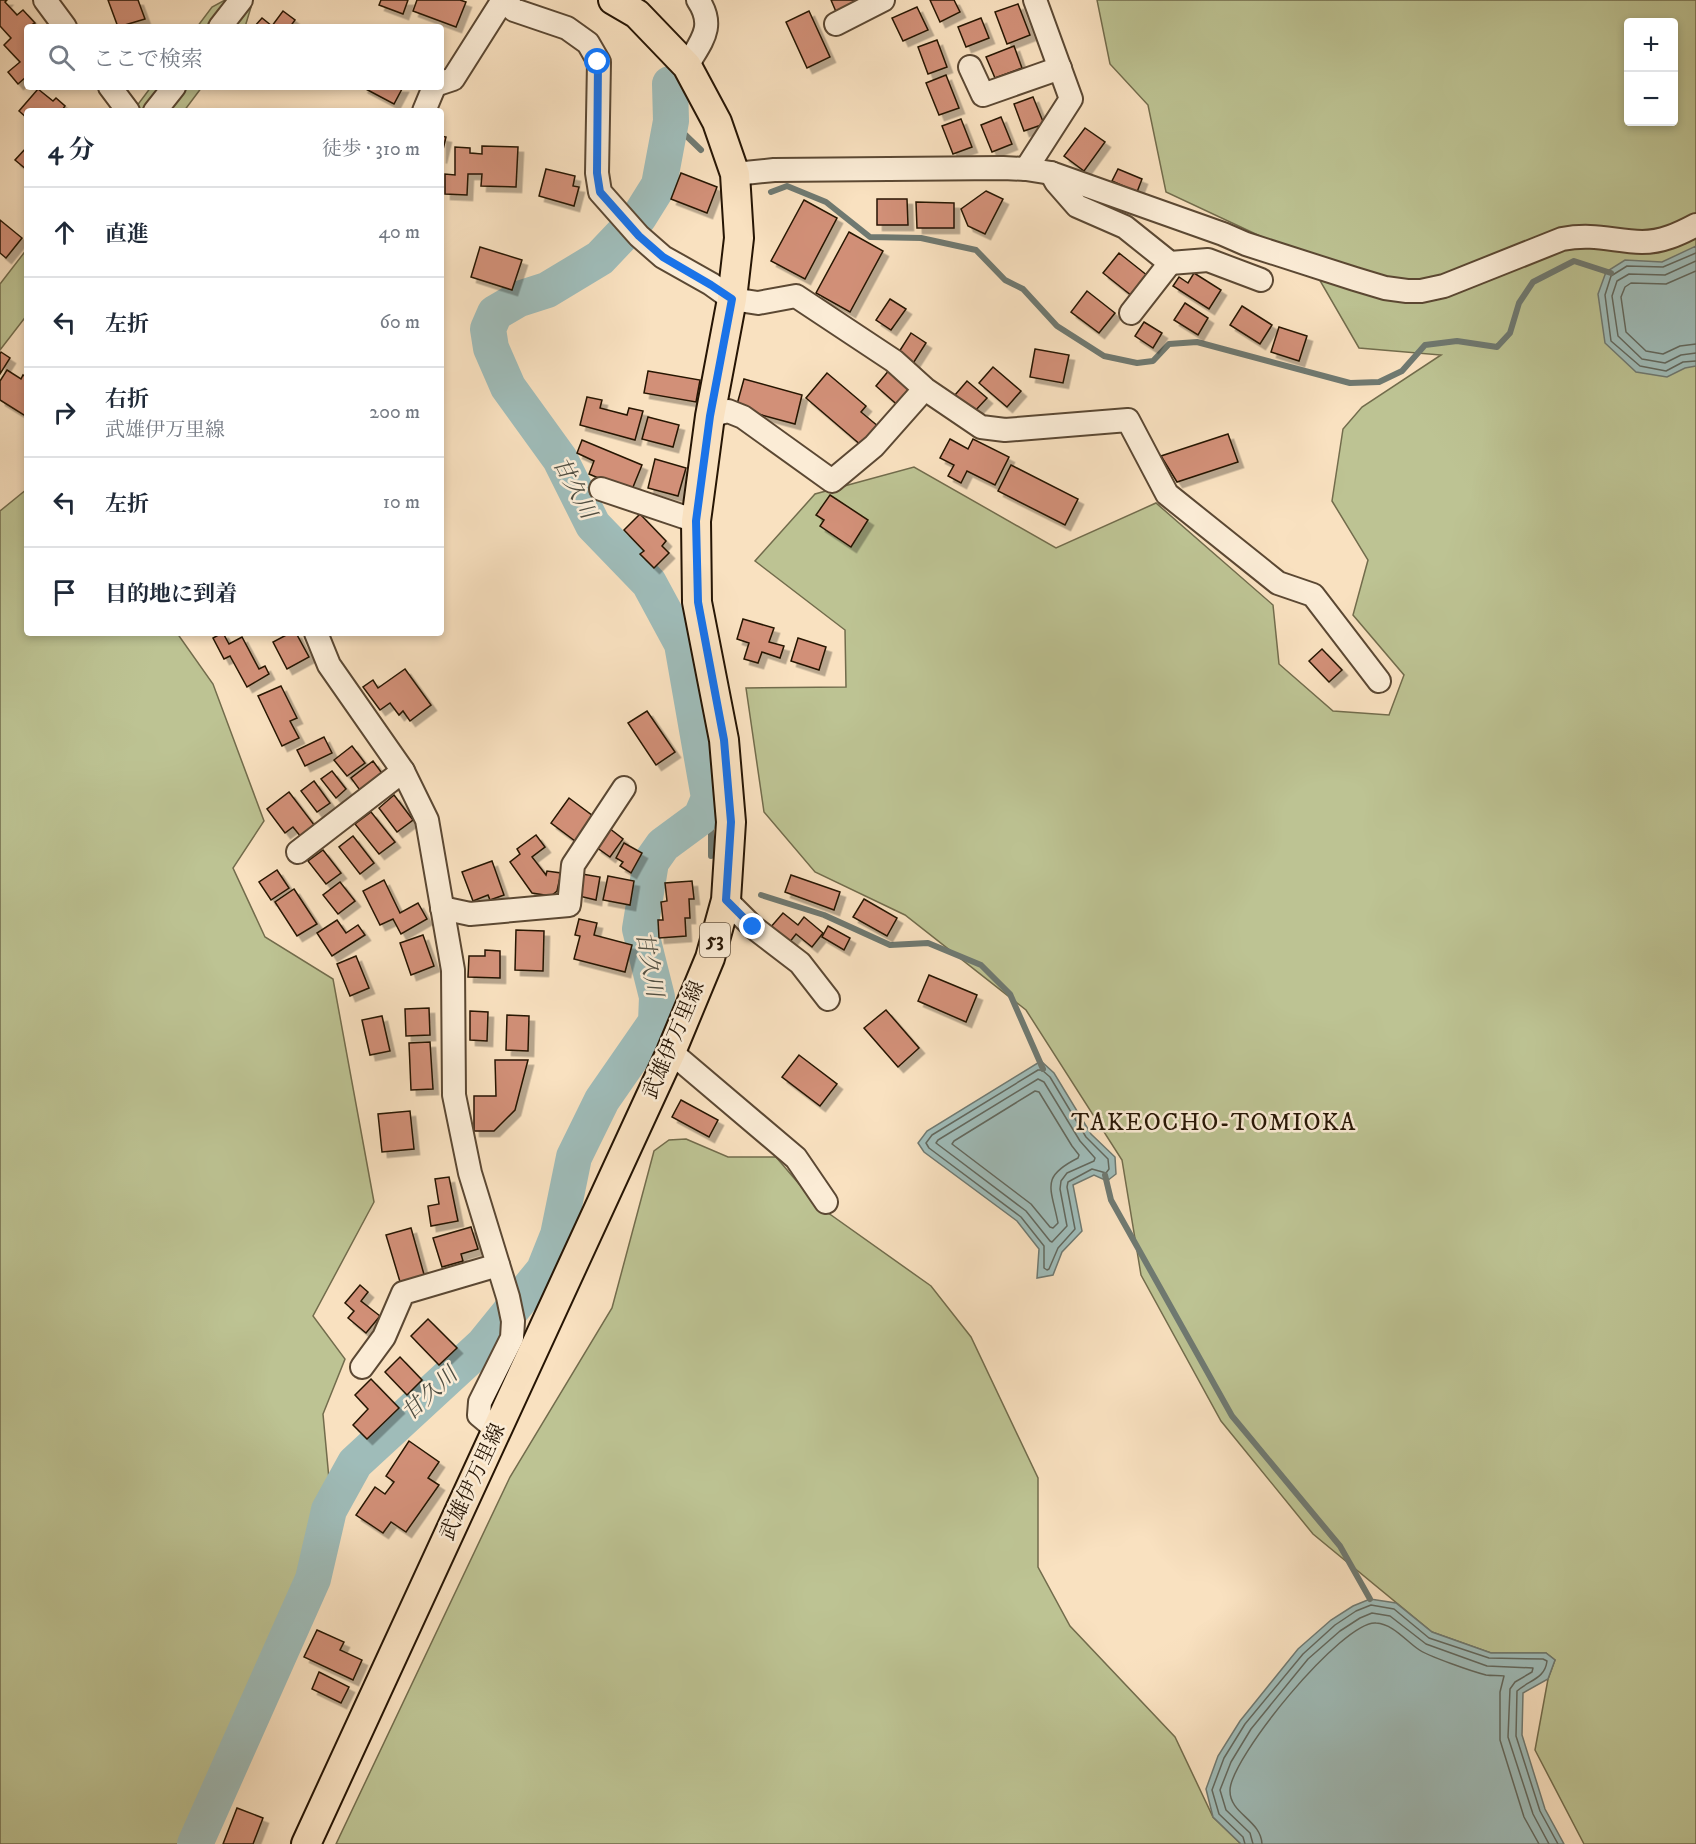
<!DOCTYPE html>
<html lang="ja">
<meta charset="utf-8">
<style>
:root{--surface:#fff;--page:#f2f2f3;--text:#1f2937;--muted:#747a83;--line:#e0e1e3}
body{margin:0;font-family:"IM FELL DW Pica","Noto Serif JP",serif;background:var(--page);color:var(--text)}
.controls{position:absolute;right:18px;top:18px;display:grid;overflow:hidden;border-radius:6px;box-shadow:0 3px 9px #0003}
.controls button{width:54px;height:54px;display:grid;place-items:center;padding:0;border:0;border-bottom:2px solid var(--line);background:var(--surface);color:var(--text);font:30px sans-serif}
.stop{position:absolute;width:18px;height:18px;margin:-14px;border:4px solid #1a73e8;border-radius:50%;background:#fff}
.stop.end{background:#1a73e8;border-color:#fff;box-shadow:0 2px 6px #0008}
.list{margin:0;padding:0;list-style:none}
h2{display:flex;justify-content:space-between;align-items:center;height:78px;margin:0;padding:0 24px;font-size:26px}
h2 small{font-size:20px;font-weight:400;color:var(--muted)}
.list li{display:grid;grid-template-columns:39px 1fr auto;gap:18px;align-items:center;box-sizing:border-box;height:90px;padding:0 24px;border-top:2px solid var(--line)}
.list b{display:block;font-size:22px;white-space:nowrap}
.list p{margin:0;font-size:20px;white-space:nowrap;color:var(--muted)}
.list em{font-size:20px;font-style:normal;color:var(--muted)}
.icon{flex:none;width:33px;height:33px;fill:none;stroke:currentColor;stroke-width:2;stroke-linecap:round;stroke-linejoin:round}
.map{position:relative;flex:none;width:1696px;height:1844px;overflow:hidden}
.search{position:absolute;background:var(--surface);box-shadow:0 3px 9px #0003;left:24px;top:24px;width:420px;height:66px;display:flex;align-items:center;gap:15px;box-sizing:border-box;padding:0 21px;border-radius:6px;color:var(--muted);font-size:22px}
.panel{position:absolute;background:var(--surface);box-shadow:0 3px 9px #0003;left:24px;top:108px;width:420px;height:528px;border-radius:6px}
.map>svg:first-child{display:block}
</style>
<div class="map">
<svg width="1696" height="1844" viewBox="0 0 1696 1844">
<defs>
<filter id="shadow"><feDropShadow dx="5.5" dy="5.5" stdDeviation="0" flood-color="#0004"/></filter>
</defs>
<rect width="100%" height="100%" fill="#f9e1c0"/>
<filter id="stains"><feTurbulence type="fractalNoise" baseFrequency=".00333" numOctaves="4"/><feColorMatrix values="0 0 0 0 .2 0 0 0 0 .09 0 0 0 0 .02 0 0 0 .5 -.17"/></filter>
<radialGradient id="worn" r=".72"><stop offset=".6" stop-color="#630" stop-opacity="0"/><stop offset="1" stop-color="#630" stop-opacity=".3"/></radialGradient>
<g fill="#bdc393" stroke="#726c4c" stroke-width="1.5" fill-rule="evenodd">
<path d="M225,0H241L251,7L245,27H197L212,7Z"/>
<path d="M1097,0H1696V1844H1584L1535,1750L1548,1679L1555,1660L1546,1653H1491L1432,1632L1313,1534L1221,1421L1141,1275L1122,1160L1026,1010L905,915L815,872L764,812L746,688L846,687L845,630L755,561L815,494L914,467L1056,548L1156,503L1273,605L1279,664L1333,711L1389,715L1404,675L1353,615L1368,560L1332,501L1343,429L1362,407L1441,355L1359,348L1307,258L1166,192L1148,105L1110,64ZM1628,22H1674V122H1628Z"/>
<path d="M151,87H202L184,111H133Z"/>
<path d="M27,249V315L0,350V284Z"/>
<path d="M27,489V633H177L213,684L264,821L233,868L265,937L333,979L374,1202L313,1316L345,1359L323,1414L335,1544L208,1844H0V511Z"/>
<path d="M686,1139L728,1157H776L817,1205L931,1286L971,1337L1038,1478V1567L1070,1626L1175,1737L1213,1817L1241,1844H336L510,1477L612,1308L654,1151L669,1140Z"/>
</g>
<g fill="#9fbcb9" stroke="#6f7971" stroke-width="1.5">
<path d="M1696,246V366L1685,368L1667,377L1636,372L1605,343L1598,294L1606,272L1625,260L1662,262Z"/>
<path d="M1041,1061L1054,1073L1091,1134L1115,1157L1116,1174L1107,1181L1094,1175L1073,1185L1082,1231L1062,1252L1053,1275L1037,1278L1039,1249L1017,1221L924,1152L918,1143L927,1131Z"/>
<path d="M1370,1599L1396,1603L1432,1632L1491,1653H1546L1555,1660L1548,1679L1523,1693L1522,1735L1545,1809L1564,1844H1241L1213,1817L1206,1789L1218,1756L1240,1721L1298,1649L1331,1620L1353,1606Z"/>
</g>
<g fill="none" stroke-linecap="round" stroke-linejoin="round">
<g stroke="#62685e" stroke-width="1.5">
<path d="M1696,253L1663,267L1627,266L1611,276L1605,295L1611,341L1640,366L1666,371L1683,362L1696,361"/>
<path d="M1696,261L1665,275L1629,274L1617,281L1612,296L1618,336L1642,359L1665,363L1681,355L1696,353"/>
<path d="M1696,271L1666,284L1631,283L1625,287L1621,297L1626,332L1646,351L1663,354L1680,346L1696,344"/>
<path d="M1038,1070H1042L1050,1077L1086,1137L1108,1159L1109,1169L1106,1173L1092,1169L1068,1182L1067,1187L1075,1229L1058,1248L1049,1269L1047,1270L1044,1268V1246L1021,1217L929,1148L926,1143L932,1135Z"/>
<path d="M1038,1079L1044,1082L1080,1141L1095,1158L1094,1161L1067,1173L1061,1181L1060,1189L1067,1226L1052,1242L1050,1241L1026,1211L936,1143L938,1140Z"/>
<path d="M1035,1091L1039,1092L1072,1146L1079,1155L1078,1158C1040,1177 1051,1187 1058,1223L1053,1228L1050,1227L1031,1204L952,1144L954,1141Z"/>
<path d="M1245,1844L1243,1837L1219,1814L1212,1790L1224,1758L1245,1724L1303,1654L1335,1625L1356,1611L1371,1605L1394,1609L1429,1638L1489,1658L1543,1659L1547,1661C1545,1679 1529,1680 1517,1691L1516,1736L1540,1811L1558,1844"/>
<path d="M1253,1844L1250,1833L1226,1810L1220,1790L1231,1762L1251,1729L1308,1659L1340,1631L1360,1618L1372,1613L1390,1616L1426,1644L1487,1666L1533,1668L1532,1672L1515,1682L1510,1689L1508,1737L1533,1814L1549,1844"/>
<path d="M1262,1844C1261,1820 1230,1814 1230,1791C1229,1759 1343,1620 1376,1623C1393,1624 1405,1640 1418,1649C1427,1656 1474,1672 1486,1675C1492,1676 1499,1675 1504,1676L1500,1692V1740L1524,1817L1539,1844"/>
</g>
<g stroke="#6f7971" stroke-width="6">
<path d="M671,121L701,150"/>
<path d="M771,192L787,186L826,202L870,237L921,238L976,250L1005,280L1023,289L1057,326L1104,356L1137,363L1153,361L1169,344L1197,342L1350,383L1379,382L1402,371L1425,345L1457,341L1497,347L1510,333L1519,303L1533,282L1574,261L1611,273"/>
<path d="M709,798L711,815V856"/>
<path d="M761,895L824,915L890,945L928,943L981,965L1010,994L1043,1069"/>
<path d="M1105,1175L1111,1200L1232,1416L1340,1546L1370,1599"/>
</g>
<path stroke="#9fbcb9" stroke-width="36" d="M195,1844L313,1579L329,1510L355,1463L483,1345L544,1270L558,1235L574,1157L602,1100L656,1022L657,997L640,929L651,862L663,845L701,817L709,798L682,644L649,583L593,525L560,459L508,387L491,348L488,329L495,313L519,299L547,290L600,258L639,217L659,185L671,121L670,84"/>
</g>
<g fill="#d29078" stroke="#261504" stroke-width="1.5" filter="url(#shadow)">
<path d="M0,0H7L5,2L17,15L23,10L35,23L33,24L35,27H27V76L18,84L8,72L20,62L4,45L11,38L0,26Z"/>
<path d="M108,0H138L145,19L118,27Z"/>
<path d="M381,0H408L403,14L379,5Z"/>
<path d="M417,0H460L466,2L456,27L413,11Z"/>
<path d="M831,0H858L859,4L837,14Z"/>
<path d="M930,0H954L960,12L940,22Z"/>
<path d="M1018,4L1030,35L1007,44L995,12Z"/>
<path d="M917,7L928,30L903,41L892,18Z"/>
<path d="M283,11L295,20L290,27H254L262,18L272,26Z"/>
<path d="M809,11L830,57L807,68L786,22Z"/>
<path d="M981,18L989,38L966,47L958,27Z"/>
<path d="M937,40L947,67L928,74L918,47Z"/>
<path d="M1014,46L1022,68L995,78L986,57Z"/>
<path d="M946,75L959,108L939,115L926,83Z"/>
<path d="M362,87H403L394,104Z"/>
<path d="M38,89L53,101L56,98L65,106L63,109L65,111H27V118L19,111Z"/>
<path d="M1033,97L1044,124L1024,131L1014,104Z"/>
<path d="M1001,117L1012,144L992,152L981,125Z"/>
<path d="M961,119L972,147L953,154L942,126Z"/>
<path d="M1085,128L1105,142L1084,171L1064,156Z"/>
<path d="M441,136L446,137L441,158Z"/>
<path d="M482,146L518,147L516,187L481,186L482,174H468L467,195L445,194V174L455,175V147L470,148V153L482,154Z"/>
<path d="M27,147V170L15,160Z"/>
<path d="M546,169L575,176L573,186L579,187L574,206L539,196Z"/>
<path d="M1118,169L1142,179L1137,192L1112,181Z"/>
<path d="M681,173L717,187L707,213L671,199Z"/>
<path d="M986,191L1003,199L985,234L968,226L961,209Z"/>
<path d="M877,199H907L908,225H877Z"/>
<path d="M804,200L837,218L805,279L771,261Z"/>
<path d="M916,202L954,203V228H917Z"/>
<path d="M0,220L22,238L6,258L0,253Z"/>
<path d="M849,232L883,251L850,312L816,293Z"/>
<path d="M480,247L522,260L512,290L471,277Z"/>
<path d="M1119,253L1148,276L1132,296L1103,273Z"/>
<path d="M1194,273L1221,290L1209,309L1173,286L1179,277L1188,283Z"/>
<path d="M1087,291L1115,313L1099,333L1071,312Z"/>
<path d="M890,299L906,309L891,330L876,320Z"/>
<path d="M1185,303L1208,318L1198,335L1174,320Z"/>
<path d="M1242,306L1272,325L1260,344L1230,325Z"/>
<path d="M1144,322L1162,333L1153,348L1135,336Z"/>
<path d="M1279,327L1307,336L1299,361L1271,352Z"/>
<path d="M911,333L926,343L912,365L897,355Z"/>
<path d="M1035,349L1069,355L1063,383L1030,377Z"/>
<path d="M1,352L10,358L0,374V354Z"/>
<path d="M993,367L1021,391L1007,407L979,383Z"/>
<path d="M890,369L917,392L902,409L876,386Z"/>
<path d="M7,370L21,379L23,375L27,378V417L0,400V381Z"/>
<path d="M648,371L700,380L696,402L644,393Z"/>
<path d="M827,373L866,406L861,412L879,427L862,446L806,398Z"/>
<path d="M744,379L802,395L795,424L736,408Z"/>
<path d="M967,381L987,398L974,412L955,395Z"/>
<path d="M587,397L602,400L600,408L627,415L629,408L643,411L635,440L580,425Z"/>
<path d="M648,417L679,425L673,447L642,439Z"/>
<path d="M1228,434L1238,462L1177,482L1161,456Z"/>
<path d="M950,439L968,449L973,439L1009,457L995,485L967,471L961,483L948,476L954,465L940,458Z"/>
<path d="M582,440L642,465L631,492L589,474L594,461L577,453Z"/>
<path d="M655,459L686,468L678,496L648,488Z"/>
<path d="M1011,465L1078,499L1065,525L998,491Z"/>
<path d="M830,495L868,520L851,547L820,526L824,520L816,515Z"/>
<path d="M640,514L666,541L662,546L669,553L654,568L640,554L644,551L624,530Z"/>
<path d="M743,619L774,628L769,642L784,646L780,658L762,652L758,663L744,659L749,643L737,639Z"/>
<path d="M222,633H223L229,644L242,637L259,669L265,666L269,674L247,687L230,656L224,659L213,638Z"/>
<path d="M290,633H296L309,657L287,669L273,642Z"/>
<path d="M798,638L826,647L819,670L791,661Z"/>
<path d="M1322,649L1342,670L1329,682L1309,661Z"/>
<path d="M405,669L431,705L410,721L403,711L399,715L390,703L380,710L363,687L373,680L378,688Z"/>
<path d="M281,686L297,718L290,721L299,738L282,746L258,696Z"/>
<path d="M647,711L675,752L656,765L628,723Z"/>
<path d="M324,737L332,753L305,766L297,750Z"/>
<path d="M352,746L365,763L347,776L334,760Z"/>
<path d="M373,761L384,776L362,793L351,778Z"/>
<path d="M332,771L346,789L336,798L321,779Z"/>
<path d="M314,781L330,803L317,812L301,791Z"/>
<path d="M289,792L315,826L301,837L293,827L285,833L267,809Z"/>
<path d="M394,795L413,820L397,832L379,808Z"/>
<path d="M569,798L593,816L575,841L551,823Z"/>
<path d="M371,812L395,842L379,854L355,824Z"/>
<path d="M609,828L623,839L610,857L596,847Z"/>
<path d="M536,835L545,847L532,857L546,875L547,871L561,873L557,891L551,896L532,893L510,862L520,854L517,849Z"/>
<path d="M353,836L374,863L360,874L339,847Z"/>
<path d="M624,843L642,853L631,873L620,866L623,862L616,858Z"/>
<path d="M323,850L341,873L326,884L308,861Z"/>
<path d="M492,861L504,895L490,900L488,895L473,901L462,872Z"/>
<path d="M277,870L289,888L271,900L259,882Z"/>
<path d="M582,874L600,877L596,900L579,896Z"/>
<path d="M791,875L840,892L834,910L785,892Z"/>
<path d="M608,876L634,881L630,905L603,900Z"/>
<path d="M384,880L400,913L418,903L427,919L401,934L393,919L380,925L363,891Z"/>
<path d="M692,881L694,899H689L690,918H685L686,936L659,938L658,920H663L661,902L667,901L665,883Z"/>
<path d="M340,882L355,901L338,914L323,895Z"/>
<path d="M294,889L317,924L297,936L275,902Z"/>
<path d="M864,899L897,918L887,936L853,917Z"/>
<path d="M783,913L798,925L804,917L823,933L812,947L796,934L789,943L770,928Z"/>
<path d="M579,919L597,923L594,935L632,945L625,972L574,959L580,936L575,935Z"/>
<path d="M337,920L346,933L358,925L365,935L332,956L317,933Z"/>
<path d="M828,926L850,938L844,950L822,937Z"/>
<path d="M516,930L544,931L543,971L515,970Z"/>
<path d="M423,935L434,966L411,975L400,943Z"/>
<path d="M485,950L500,951V978L468,977L469,956H485Z"/>
<path d="M356,956L369,988L350,996L337,964Z"/>
<path d="M929,975L977,995L966,1022L918,1001Z"/>
<path d="M429,1008L430,1035L406,1036L405,1009Z"/>
<path d="M886,1010L919,1048L898,1067L864,1028Z"/>
<path d="M470,1011L488,1012L487,1041L470,1040Z"/>
<path d="M507,1015L529,1016L528,1051L506,1050Z"/>
<path d="M382,1016L390,1051L370,1055L362,1020Z"/>
<path d="M430,1042L433,1089L411,1090L409,1043Z"/>
<path d="M799,1055L837,1084L820,1106L782,1077Z"/>
<path d="M495,1060H528L515,1110L494,1131H474V1096H496Z"/>
<path d="M681,1100L718,1120L709,1137L672,1117Z"/>
<path d="M410,1111L414,1149L382,1152L378,1114Z"/>
<path d="M449,1177L458,1221L431,1226L428,1206L439,1204L435,1179Z"/>
<path d="M471,1227L478,1249L461,1254L463,1261L442,1267L433,1238Z"/>
<path d="M411,1228L425,1278L401,1285L386,1235Z"/>
<path d="M360,1285L368,1292L361,1301L380,1316L366,1333L348,1318L354,1311L345,1303Z"/>
<path d="M428,1319L457,1348L439,1365L411,1336Z"/>
<path d="M400,1357L422,1380L407,1395L385,1372Z"/>
<path d="M371,1379L399,1408L367,1439L353,1425L368,1409L355,1395Z"/>
<path d="M409,1441L439,1462L428,1478L439,1485L406,1532L391,1522L383,1533L356,1515L375,1487L385,1494L394,1482L386,1476Z"/>
<path d="M317,1630L344,1642L340,1650L362,1660L353,1680L304,1657Z"/>
<path d="M319,1672L349,1687L341,1703L312,1689Z"/>
<path d="M237,1808L263,1818L253,1844H223Z"/>
</g>
<g fill="none" stroke-linecap="round" stroke-linejoin="round">
<g stroke="#5b4833" stroke-width="26">
<g id="minor">
<path d="M45,0L65,27"/>
<path d="M503,0L514,10L567,28L588,43L599,62L597,173L600,192L639,236L663,257L711,284L732,299L758,303L796,296L894,361L925,389L981,427L1005,430L1128,420L1167,494L1278,583L1313,595L1379,681"/>
<path d="M836,24L883,0"/>
<path d="M220,27L241,0"/>
<path d="M687,66C701,41 716,27 698,0"/>
<path d="M970,67L983,95L1060,68"/>
<path d="M441,83L453,79L503,0"/>
<path d="M110,87L128,111"/>
<path d="M155,111L174,87"/>
<path d="M424,111L434,87"/>
<path d="M1026,169L1071,99L1035,0"/>
<path d="M1051,173L1056,182L1077,206L1125,227L1170,263L1208,260L1261,280"/>
<path d="M735,174L774,170L1003,168L1026,169L1051,173L1223,234L1246,244L1355,279L1385,288L1407,291H1421L1444,286L1562,239C1594,233 1613,241 1642,242C1662,242 1679,234 1696,225"/>
<path d="M1131,313L1170,263"/>
<path d="M710,416L728,411L743,417L832,481L874,446L920,394"/>
<path d="M601,489L696,521"/>
<path d="M316,633L329,665L403,771L427,820L453,970L454,1095L470,1173L508,1297L513,1321L512,1338L480,1402L479,1415L497,1430"/>
<path d="M298,852L403,771"/>
<path d="M726,900L753,927L800,963L828,999"/>
<path d="M442,908L470,914L569,905L573,865L624,788"/>
<path d="M671,1052L796,1158L826,1202"/>
<path d="M362,1367L384,1337L403,1293L498,1265"/>
</g>
</g>
<g stroke="#261504" stroke-width="32">
<path id="major" d="M306,1844L671,1052L710,958L726,900L731,822L724,740L697,602L696,521L710,416L732,299L739,238L735,174L717,122L687,66L637,14L613,0"/>
</g>
<use href="#minor" stroke="#fbecd6" stroke-width="22"/>
<use href="#major" stroke="#f9e1c0" stroke-width="28"/>
</g>
<g fill="none" stroke-linecap="round" stroke-linejoin="round">
<path stroke="#1a73e8" stroke-width="8" d="M598,62L597,173L600,192L639,236L663,257L711,285L732,299L710,416L696,521L698,602L724,740L731,822L726,900L753,927"/>
</g>
<g text-anchor="middle" dominant-baseline="central" stroke-width="5" stroke-linejoin="round" paint-order="stroke">
<rect fill="#fbecd6" stroke="#665643" stroke-width="1.5" x="700" y="923" width="30" height="34" rx="4.5"/>
<g font-size="20" font-weight="bold" fill="#261504">
<text x="715" y="940">53</text>
</g>
<g font-size="21" fill="#261504" stroke="#fbecd6">
<text transform="translate(674 1040) rotate(-67)">武雄伊万里線</text>
<text transform="translate(473 1482) rotate(-65)">武雄伊万里線</text>
</g>
<g font-size="22" font-style="italic" fill="#504f43" stroke="#fbecd6">
<text transform="translate(574 488) rotate(62)">甘久川</text>
<text transform="translate(649 964) rotate(80)">甘久川</text>
<text transform="translate(430 1394) rotate(-43)">甘久川</text>
</g>
<g font-size="24" letter-spacing="1.5" fill="#261504" stroke="#fbecd6">
<text x="1214" y="1123">TAKEOCHO-TOMIOKA</text>
</g>
</g>
<rect width="100%" height="100%" filter="url(#stains)"/>
<rect width="100%" height="100%" fill="url(#worn)"/>
</svg>
<div class="controls">
<button>+</button>
<button>−</button>
</div>
<div class="stop" style="left:598px;top:62px"></div>
<div class="stop end" style="left:753px;top:927px"></div>
<div class="search"><svg class="icon" aria-label="search" viewBox="0 0 24 24"><circle cx="10" cy="10" r="6"/><path d="M15 15l6 6"/></svg>ここで検索</div>
<section class="panel">
<h2>4 分<small>徒歩 · 310 m</small></h2>
<ul class="list">
<li><svg class="icon" aria-label="ahead" viewBox="0 0 24 24"><path d="M12 20V5M6 11l6-6 6 6"/></svg><div><b>直進</b></div><em>40 m</em></li>
<li><svg class="icon" aria-label="left" viewBox="0 0 24 24"><path d="M17 20v-9H6M10 6l-5 5 5 5"/></svg><div><b>左折</b></div><em>60 m</em></li>
<li><svg class="icon" aria-label="right" viewBox="0 0 24 24"><path d="M7 20v-9h11M14 6l5 5-5 5"/></svg><div><b>右折</b><p>武雄伊万里線</p></div><em>200 m</em></li>
<li><svg class="icon" aria-label="left" viewBox="0 0 24 24"><path d="M17 20v-9H6M10 6l-5 5 5 5"/></svg><div><b>左折</b></div><em>10 m</em></li>
<li><svg class="icon" aria-label="arrive" viewBox="0 0 24 24"><path d="M6 21V4h12l-3 4 3 4H6"/></svg><div><b>目的地に到着</b></div></li>
</ul>
</section>
</div>
